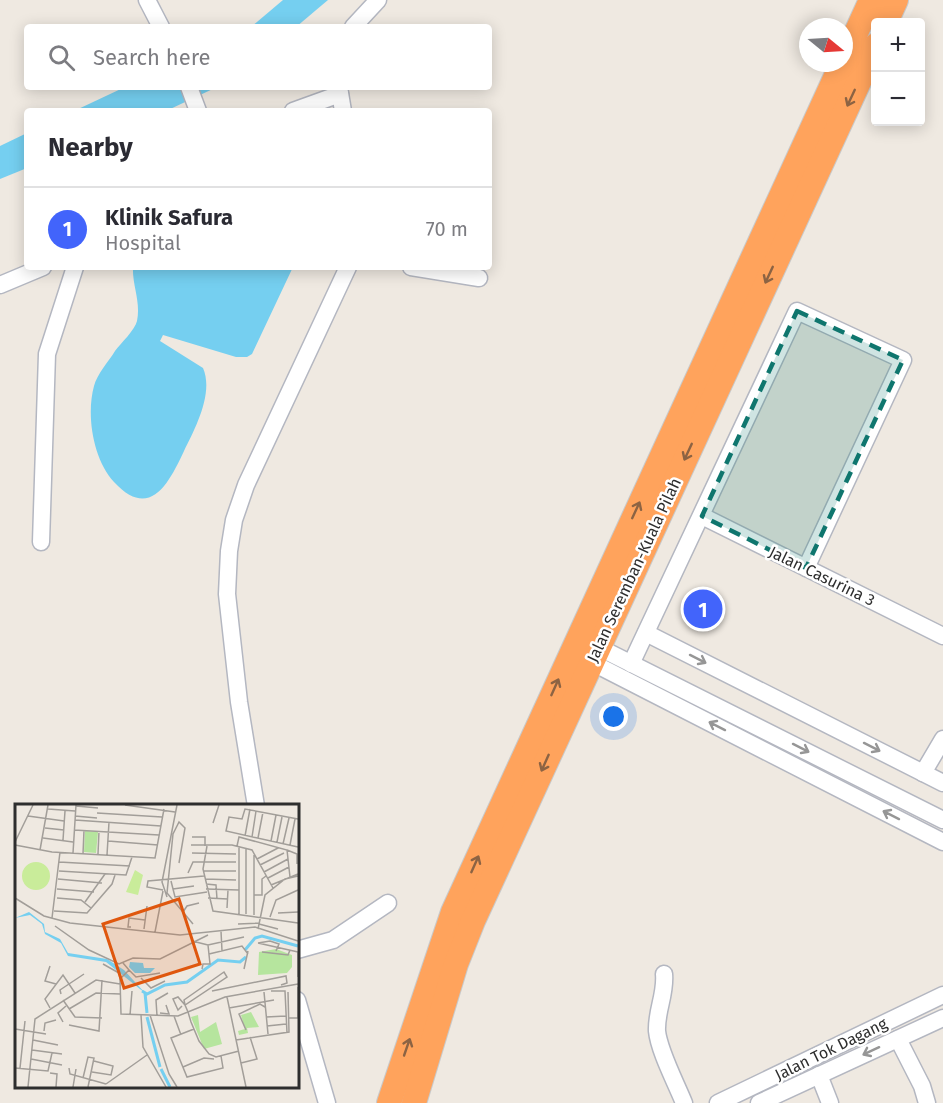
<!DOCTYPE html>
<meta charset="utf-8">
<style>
:root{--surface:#fff;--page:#f2f2f3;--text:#2b2b33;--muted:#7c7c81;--line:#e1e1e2;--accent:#4264fb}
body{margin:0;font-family:"Fira Sans",sans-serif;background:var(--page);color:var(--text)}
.controls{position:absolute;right:18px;top:18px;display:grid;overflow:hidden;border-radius:6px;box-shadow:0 3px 15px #0003}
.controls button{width:54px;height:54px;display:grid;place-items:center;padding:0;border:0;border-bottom:2px solid var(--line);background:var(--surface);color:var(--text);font:30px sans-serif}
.compass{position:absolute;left:799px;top:18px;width:54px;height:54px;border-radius:50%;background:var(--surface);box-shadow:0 3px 15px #0003;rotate:108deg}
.you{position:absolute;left:614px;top:717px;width:21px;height:21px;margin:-15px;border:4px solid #fff;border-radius:50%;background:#1a73e8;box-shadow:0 0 0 9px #1a73e833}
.badge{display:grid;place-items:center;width:39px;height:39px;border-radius:50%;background:var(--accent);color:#fff;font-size:20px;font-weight:700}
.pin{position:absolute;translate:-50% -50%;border:3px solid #fff;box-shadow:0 2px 6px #0006}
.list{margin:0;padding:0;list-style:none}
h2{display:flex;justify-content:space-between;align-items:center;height:78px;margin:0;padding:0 24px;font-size:26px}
h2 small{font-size:20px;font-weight:400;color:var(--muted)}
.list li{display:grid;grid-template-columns:39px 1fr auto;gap:18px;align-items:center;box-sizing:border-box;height:84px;padding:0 24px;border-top:2px solid var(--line)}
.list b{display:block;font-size:22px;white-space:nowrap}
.list p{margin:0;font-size:20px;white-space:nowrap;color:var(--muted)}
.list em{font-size:20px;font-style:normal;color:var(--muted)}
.icon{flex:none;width:33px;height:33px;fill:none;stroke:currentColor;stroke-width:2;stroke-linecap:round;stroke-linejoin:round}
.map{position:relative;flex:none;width:943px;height:1103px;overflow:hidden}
.search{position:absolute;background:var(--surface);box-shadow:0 3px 15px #0003;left:24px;top:24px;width:468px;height:66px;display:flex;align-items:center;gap:15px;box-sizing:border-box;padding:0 21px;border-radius:6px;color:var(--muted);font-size:22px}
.panel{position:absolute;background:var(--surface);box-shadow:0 3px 15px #0003;left:24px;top:108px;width:468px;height:162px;border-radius:6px}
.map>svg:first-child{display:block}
</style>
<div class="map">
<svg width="943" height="1103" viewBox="0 0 943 1103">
<rect width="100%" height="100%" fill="#efe9e1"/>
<g fill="#75cff0">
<path d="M283,0H328L296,27H251Z"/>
<path d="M125,87H217L166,111H74Z"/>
<path d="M27,133V168L0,179V146Z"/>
<path d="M133,267H293L252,354L247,357H236L163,335L160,341L203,368C214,393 195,429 184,451C169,483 150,521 114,482C93,459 86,415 94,386C97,374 109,361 115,351C121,343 135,330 137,321C141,302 132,285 133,267Z"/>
</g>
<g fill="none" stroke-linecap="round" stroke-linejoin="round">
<g stroke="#b4b7c1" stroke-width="19">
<g id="minor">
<path d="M147,0L161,27"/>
<path d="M353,27L378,0"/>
<path d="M189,87L198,111"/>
<path d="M339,87L343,111"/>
<path d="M293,111L340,94"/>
<path d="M411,267L479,278"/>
<path d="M0,285L43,267"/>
<path d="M702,516L943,636"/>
<path d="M41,542L47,354L75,267"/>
<path d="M646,633L943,783"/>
<path d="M598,647L943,820"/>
<path d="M591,662L943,842"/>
<path d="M631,664L797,311L903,360L806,568"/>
<path d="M923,773L943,739"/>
<path d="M256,806L239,702L227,594L229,551L234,520L246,485L348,267"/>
<path d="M297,950L333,940L388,903"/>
<path d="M664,974C666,994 656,1011 657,1031C659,1051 676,1083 684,1103"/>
<path d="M297,1000L327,1103"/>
<path d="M898,1039L922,1086L927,1103"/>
<path d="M819,1075L830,1103"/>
<path d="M718,1103L943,995"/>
<path d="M759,1103L943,1018"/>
</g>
</g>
<g stroke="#c9c9c9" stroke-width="26">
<g id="highway">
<path d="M886,22L896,0"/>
<path d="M844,59L871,0"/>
<path d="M389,1103L453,912L842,63"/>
<path d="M414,1103L456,964L473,921L876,45"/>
</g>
</g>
<use href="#minor" stroke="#fff" stroke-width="16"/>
<use href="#highway" stroke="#ffa35c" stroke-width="24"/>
</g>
<defs><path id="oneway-shaft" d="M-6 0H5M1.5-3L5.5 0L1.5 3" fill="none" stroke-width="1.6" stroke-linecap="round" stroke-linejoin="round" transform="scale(1.5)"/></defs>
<g stroke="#8c6343">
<use href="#oneway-shaft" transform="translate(851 98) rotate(115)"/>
<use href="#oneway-shaft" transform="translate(769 275) rotate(115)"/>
<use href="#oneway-shaft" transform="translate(688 452) rotate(115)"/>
<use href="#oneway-shaft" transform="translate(636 510) rotate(-65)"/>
<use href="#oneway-shaft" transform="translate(555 687) rotate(-66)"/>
<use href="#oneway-shaft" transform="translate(545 763) rotate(114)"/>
<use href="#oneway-shaft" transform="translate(475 864) rotate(-66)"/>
<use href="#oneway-shaft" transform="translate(407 1047) rotate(-71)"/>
</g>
<g stroke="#969696">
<use href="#oneway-shaft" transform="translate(698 659) rotate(27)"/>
<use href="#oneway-shaft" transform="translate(717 726) rotate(-153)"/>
<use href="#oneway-shaft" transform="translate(872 747) rotate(27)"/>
<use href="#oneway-shaft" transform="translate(801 748) rotate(27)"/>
<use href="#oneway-shaft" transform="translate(891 815) rotate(-153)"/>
<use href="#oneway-shaft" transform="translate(871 1051) rotate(155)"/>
</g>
<path fill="#0f766e" fill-opacity="0.2" stroke="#0f766e" stroke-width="4.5" stroke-dasharray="12 8" stroke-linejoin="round" d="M797,311L903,360L806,568L702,516Z"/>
<g text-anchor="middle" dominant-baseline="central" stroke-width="5" stroke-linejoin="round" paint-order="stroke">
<g font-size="16" fill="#2e2e2e" stroke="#fff">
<text transform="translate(634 570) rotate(-65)">Jalan Seremban-Kuala Pilah</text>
<text transform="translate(822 576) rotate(26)">Jalan Casurina 3</text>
<text transform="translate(831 1049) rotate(-26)">Jalan Tok Dagang</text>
</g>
</g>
<g transform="translate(15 804)">
<rect width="284" height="284" fill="#efe9e1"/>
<path d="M70,27L83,28L81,49L69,48ZM261,145L277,151V163L272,169L243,171L244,148ZM236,208L244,223L232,224L233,229L224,231L223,227L230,225L226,211ZM183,211L185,228L201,218L207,240L189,245L176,213Z" fill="#b6e59e"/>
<path d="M7 72a14 14 0 1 1 28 0a14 14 0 1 1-28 0ZM120,66L128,71L123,91L111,88Z" fill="#c9ec9a"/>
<path d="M14,108L29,120L30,128L45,135L53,149L92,155L109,166L130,189L91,158L53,152L46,139L30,130L27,120L15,111L0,114ZM115,158L128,159L129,164H140L135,169H120L114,163Z" fill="#75cff0"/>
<path fill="none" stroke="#75cff0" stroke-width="3" d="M230,146L240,134L247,132L283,142M127,187L132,190L150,181L172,178L203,156L225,158L231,153M130,189L132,209M132,213L145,263M146,265L155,283"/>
<path fill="none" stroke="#a29e99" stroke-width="1.5" d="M110,1L160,8M61,2L83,4M33,5L60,7M82,9L147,13M13,12L49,17M60,12L82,14M283,15L230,5L227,15L214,13L211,27L283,43M60,16L146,22M198,19L204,1M30,24L49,26M59,26L144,31M230,32L235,5M177,33H190V42M237,33L241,7M28,34L58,38M243,34L248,8M48,36L50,7M93,37L143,41M256,37L261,11M0,38L18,1M262,38L267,13M268,40L274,14M0,41L37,48L140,54L149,5M176,41H217L237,46L258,84M275,41L280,15M192,42L188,65L198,107L283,119M222,42L224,33L272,46L275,73M231,44V110M25,46L33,1M272,46L282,50V60M58,49L61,1M177,49L221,50M68,50L69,26M83,50L84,27M92,51L94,18M242,55L263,44M44,58L115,62M164,59L170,24L164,18L158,30L152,89L178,120M245,61L269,49M44,67L111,71L117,53M188,67H221M249,68L273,55M173,69L178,58H221M253,74L274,63M43,75L87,79M190,75L221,76M156,77L160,93L192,88M191,80L201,81L202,95M256,81L283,70M42,85L79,88M158,85L179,82M191,85L224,86M148,86L132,83L133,77L189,72M239,91H247V75L251,72M152,93L147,78L162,1M0,94L29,112L55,119L165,131L240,123L283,137M42,94L66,96L76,104M193,94L213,95M70,98L90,70M212,104L213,86M39,107L72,109L97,80L100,71M168,108L172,102L184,99M263,109L283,108M224,111V42M239,111V51M255,113L261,96L283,86M37,114L45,48M223,120L244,119M244,120L263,125M40,122L74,146L104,160L118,154L145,155L193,131M116,123H113L114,114L130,116M129,125L132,102M243,125L250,91L270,75L283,72M206,127L207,147M140,128L148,87M177,137L193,141L229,133M243,139L283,148M243,139L255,137L264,140L261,147M247,148L273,151L275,146M283,148V173M194,150L227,142L233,150M108,159L114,166L105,175L106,210L163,212L210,193L283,180M88,160L104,169L105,175M35,162L30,177L41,180M187,165L188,160H195L193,141M229,165L233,147M114,166L121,173L145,169M126,174L136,184L150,177M197,187L271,172L272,179L266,181M256,187H270L272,229M249,188L253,230M46,190L45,186L69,170M212,193L231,283M48,196L60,213L87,214M167,202L163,206L158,195L163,193L170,201L212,173L209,168L169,196L170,201L173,208L176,218L184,237L194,250L201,253L224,247M35,204L30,195L48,171L60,189M214,204L259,196M54,205L81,189L105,190M145,209L154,210L151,201M115,211L117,187M126,211L128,243L151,283M135,211L154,270L162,283M142,212L141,196L153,189M159,212L166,231M251,213L271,212M274,214H283V183M48,218L43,209L51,202M54,221L84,227L87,176M252,222L271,220M0,225L31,230M179,225L156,234L172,273L208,264L206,252M231,226L224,210L245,200L250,203M29,227L30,219L41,216M18,236L43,241M221,236L274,228L273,188M17,246L47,250M16,255L47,261M226,259L242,255L235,233M168,263L189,254L199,255M0,264L33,267L37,249M5,264L10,217M54,264L55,270L91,280M77,268L96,271L98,262L79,257M35,269L42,270L41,283M68,274L73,253L79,254L73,283M91,280L132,251M13,283L20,215L81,176L105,180M58,283L61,265"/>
<path fill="#df570e" fill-opacity="0.15" stroke="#df570e" stroke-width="3" d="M164,95L185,160L109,184L88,120Z"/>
<rect width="284" height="284" fill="none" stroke="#2e2e2e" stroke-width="3"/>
</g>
</svg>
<div class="controls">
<button>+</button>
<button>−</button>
</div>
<svg class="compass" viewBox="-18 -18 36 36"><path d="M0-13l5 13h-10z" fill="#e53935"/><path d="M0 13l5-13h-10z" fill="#7c7c81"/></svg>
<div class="you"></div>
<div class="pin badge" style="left:703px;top:609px">1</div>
<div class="search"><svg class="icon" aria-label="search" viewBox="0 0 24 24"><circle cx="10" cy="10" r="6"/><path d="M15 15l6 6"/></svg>Search here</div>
<section class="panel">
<h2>Nearby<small></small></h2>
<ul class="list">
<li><span class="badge">1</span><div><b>Klinik Safura</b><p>Hospital</p></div><em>70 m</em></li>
</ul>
</section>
</div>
